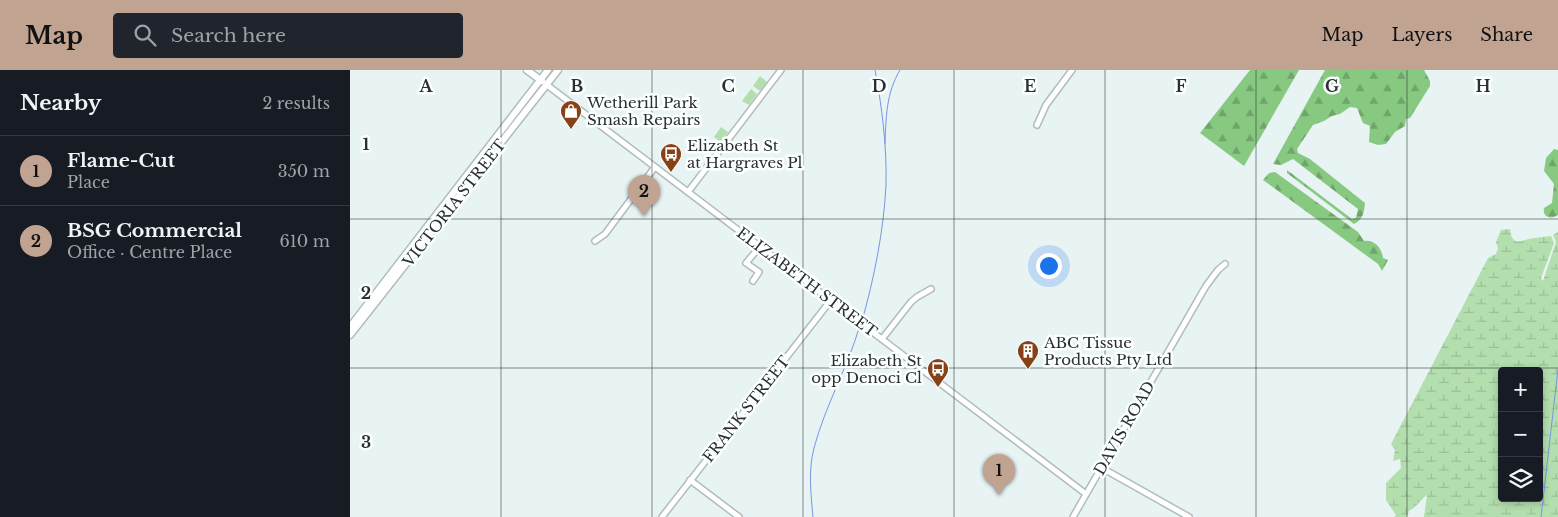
<!DOCTYPE html>
<meta charset="utf-8">
<style>
:root{--surface:#171b24;--page:#20242c;--text:#f1f3f6;--muted:#9ea1a6;--line:#363941;--accent:#c1a392}
body{margin:0;font-family:"Libre Baskerville",serif;background:var(--page);color:var(--text)}
.controls{position:absolute;right:15px;bottom:15px;display:grid;overflow:hidden;border-radius:5px;box-shadow:0 2px 8px #0003}
.controls button{width:45px;height:45px;display:grid;place-items:center;padding:0;border:0;border-bottom:1px solid var(--line);background:var(--surface);color:var(--text);font:25px sans-serif}
.you{position:absolute;left:698px;top:195px;width:18px;height:18px;margin:-12px;border:4px solid #fff;border-radius:50%;background:#1a73e8;box-shadow:0 0 0 8px #1a73e833}
.badge{display:grid;place-items:center;width:32px;height:32px;border-radius:50%;background:var(--accent);color:#111;font-size:16px;font-weight:700}
.pin{position:absolute;translate:-50% -41px;filter:drop-shadow(0 1px 2px #0008)}
.pin::after{content:'';position:absolute;top:26px;width:18px;height:15px;background:inherit;clip-path:polygon(0 0,100% 0,50% 100%)}
.list{margin:0;padding:0;list-style:none}
h2{display:flex;justify-content:space-between;align-items:center;height:65px;margin:0;padding:0 20px;font-size:21px}
h2 small{font-size:16px;font-weight:400;color:var(--muted)}
.list li{display:grid;grid-template-columns:32px 1fr auto;gap:15px;align-items:center;box-sizing:border-box;height:70px;padding:0 20px;border-top:1px solid var(--line)}
.list b{display:block;font-size:19px;white-space:nowrap}
.list p{margin:0;font-size:16px;white-space:nowrap;color:var(--muted)}
.list em{font-size:16px;font-style:normal;color:var(--muted)}
.icon{flex:none;width:28px;height:28px;fill:none;stroke:currentColor;stroke-width:2;stroke-linecap:round;stroke-linejoin:round}
.map{position:relative;flex:none;width:1208px;height:447px;overflow:hidden}
header{display:flex;align-items:center;gap:30px;box-sizing:border-box;height:70px;padding:0 25px;background:var(--accent);color:#111}
header strong{font-size:24px}
nav{display:flex;gap:28px;margin-inline-start:auto;font-size:18px}
.search{width:350px;height:45px;background:var(--page);display:flex;align-items:center;gap:12px;box-sizing:border-box;padding:0 18px;border-radius:5px;color:var(--muted);font-size:19px}
main{display:flex}
aside{flex:1;background:var(--surface)}
.map>svg:first-child{display:block}
</style>
<header>
<strong>Map</strong>
<div class="search"><svg class="icon" aria-label="search" viewBox="0 0 24 24"><circle cx="10" cy="10" r="6"/><path d="M15 15l6 6"/></svg>Search here</div>
<nav><a>Map</a><a>Layers</a><a>Share</a></nav>
</header>
<main>
<aside>
<h2>Nearby<small>2 results</small></h2>
<ul class="list">
<li><span class="badge">1</span><div><b>Flame-Cut</b><p>Place</p></div><em>350 m</em></li>
<li><span class="badge">2</span><div><b>BSG Commercial</b><p>Office · Centre Place</p></div><em>610 m</em></li>
</ul>
</aside>
<div class="map">
<svg width="1208" height="447" viewBox="0 0 1208 447">
<defs>
<pattern id="forest-firs" width="22" height="20" patternUnits="userSpaceOnUse" patternTransform="scale(1.25)"><rect width="22" height="20" fill="#88c982"/><path d="M5 1l3.5 6h-7zM16 11l3.5 6h-7z" fill="#6fa46b"/></pattern>
<pattern id="wetland-marsh" width="20" height="14" patternUnits="userSpaceOnUse" patternTransform="scale(1.25)"><rect width="20" height="14" fill="#b3dfae"/><path d="M1 5h8M5 5V1M11 12h8M15 12V8" fill="none" stroke="#9ac096"/></pattern>
</defs>
<rect width="100%" height="100%" fill="#e8f3f4"/>
<g fill="#b3dfae">
<path d="M410,6L417,12L410,21L403,16Z"/>
<path d="M401,19L407,24L399,35L392,31Z"/>
<path d="M371,57L378,62L371,72L364,67Z"/>
</g>
<g fill="url(#forest-firs)">
<path d="M900,0H949L894,96L850,63Z"/>
<path d="M975,0H1074L1080,11V16L1060,48L1056,49L1055,56L1045,62L1036,74L1028,75L1019,72L1020,56L1013,53L1007,38L1000,37L990,44L982,46L974,51L963,55L947,79L948,83L960,89L1015,133C1014,143 1013,149 1004,154L937,103V100L1002,149L1006,148L1008,139L943,89L931,95L923,94Z"/>
<path d="M1204,79L1208,80V145C1201,150 1192,147 1194,138L1202,133L1204,114L1194,101L1196,88Z"/>
<path d="M925,102L1008,162L1014,171C1024,169 1032,178 1033,188L1038,190L1032,201L1028,194L913,110L919,103Z"/>
</g>
<path fill="url(#wetland-marsh)" fill-rule="evenodd" d="M1160,159C1162,178 1171,170 1184,168C1189,167 1195,167 1201,166L1204,173L1191,208L1193,211L1206,172L1203,165L1208,162V447H1074L1077,425C1070,430 1067,437 1059,441L1057,447H1044L1046,445L1036,430V413L1051,398L1050,389L1043,391L1045,380L1041,374L1138,188L1146,184L1148,178L1146,172L1151,160ZM1152,301H1189V428H1152Z"/>
<g fill="none" stroke-linecap="round" stroke-linejoin="round">
<g stroke="#7895e1" stroke-width="1">
<path d="M535,74C536,48 536,23 550,0"/>
<path d="M512,251C524,209 534,159 536,115C537,77 532,37 525,0"/>
<path d="M463,447C461,424 458,401 464,378C475,336 498,297 510,255"/>
<path d="M1191,447L1208,299"/>
</g>
<g stroke="#b2bcbd" stroke-width="8">
<g id="minor">
<path d="M197,15L736,424"/>
<path d="M687,55L696,35L722,0"/>
<path d="M338,122L431,0"/>
<path d="M245,171L255,164L305,97"/>
<path d="M403,211L409,202L396,193L407,180L412,178"/>
<path d="M532,269L561,232L567,227L581,219"/>
<path d="M752,398L839,447"/>
<path d="M340,410L389,447"/>
<path d="M312,447L481,230"/>
<path d="M723,447L856,216L868,200L875,194"/>
</g>
</g>
<g stroke="#b2bcbd" stroke-width="9">
<g id="major">
<path d="M177,0L192,11"/>
<path d="M0,257L198,0"/>
<path d="M0,265L208,0"/>
</g>
</g>
<use href="#minor" stroke="#fff" stroke-width="5"/>
<use href="#major" stroke="#fff" stroke-width="6"/>
</g>
<path fill="none" stroke="#2b2f30" stroke-width="1" stroke-opacity="0.55" d="M151,0V447M302,0V447M453,0V447M604,0V447M755,0V447M906,0V447M1057,0V447M0,149H1208M0,298H1208"/>
<defs>
<g id="shop-pin" transform="scale(1.125)"><path d="M0 17L-7.5 6A9.5 9.5 0 1 1 7.5 6Z" fill="#864117" stroke="#fcffff"/><path d="M-5-2.5h2.3a2.7 3.5 0 0 1 5.4 0H5L5.5 6h-11ZM-1.5-2.5h3a1.5 2.3 0 0 0-3 0Z" fill="#fff"/></g>
<g id="bus-pin" transform="scale(1.125)"><path d="M0 17L-7.5 6A9.5 9.5 0 1 1 7.5 6Z" fill="#864117" stroke="#fcffff"/><path d="M-5-6H5V4H4V6H2V4H-2V6H-4V4H-5ZM-3.5-4V0h7V-4ZM-3.5 1.2v1.5H-2V1.2ZM2 1.2v1.5H3.5V1.2Z" fill="#fff"/></g>
<g id="building-pin" transform="scale(1.125)"><path d="M0 17L-7.5 6A9.5 9.5 0 1 1 7.5 6Z" fill="#864117" stroke="#fcffff"/><path d="M-4-6H4V6H1V3H-1V6H-4ZM-2.5-4.3h1.7v1.8h-1.7ZM.8-4.3h1.7v1.8H.8ZM-2.5-1h1.7V.8h-1.7ZM.8-1h1.7V.8H.8Z" fill="#fff"/></g>
</defs>
<g fill-rule="evenodd">
<use href="#shop-pin" x="221" y="41"/>
<use href="#bus-pin" x="321" y="84"/>
<use href="#building-pin" x="678" y="281"/>
<use href="#bus-pin" x="588" y="299"/>
</g>
<g text-anchor="middle" dominant-baseline="central" stroke-width="5" stroke-linejoin="round" paint-order="stroke">
<g font-size="15" fill="#2b2f30" stroke="#fcffff" text-anchor="start">
<text x="237" y="32">Wetherill Park<tspan x="237" dy="17">Smash Repairs</tspan></text>
<text x="337" y="75">Elizabeth St<tspan x="337" dy="17">at Hargraves Pl</tspan></text>
<text x="694" y="272">ABC Tissue<tspan x="694" dy="17">Products Pty Ltd</tspan></text>
<text x="572" y="290" text-anchor="end">Elizabeth St<tspan x="572" dy="17">opp Denoci Cl</tspan></text>
</g>
<g font-size="15" fill="#2b2f30" stroke="#fcffff">
<text transform="translate(104 133) rotate(-52)">VICTORIA STREET</text>
<text transform="translate(457 212) rotate(37)">ELIZABETH STREET</text>
<text transform="translate(396 339) rotate(-52)">FRANK STREET</text>
<text transform="translate(774 358) rotate(-60)">DAVIS ROAD</text>
</g>
</g>
<g font-size="16" text-anchor="middle" font-weight="bold" fill="#2b2f30" stroke="#fcffff" stroke-width="5" stroke-linejoin="round" paint-order="stroke">
<text x="76" y="22">A</text>
<text x="227" y="22">B</text>
<text x="378" y="22">C</text>
<text x="529" y="22">D</text>
<text x="680" y="22">E</text>
<text x="831" y="22">F</text>
<text x="982" y="22">G</text>
<text x="1133" y="22">H</text>
<text x="16" y="80">1</text>
<text x="16" y="229">2</text>
<text x="16" y="378">3</text>
</g>
</svg>
<div class="controls">
<button>+</button>
<button>−</button>
<button><svg class="icon" aria-label="layers" viewBox="0 0 24 24"><path d="M12 4l9 5-9 5-9-5zM3 14l9 5 9-5"/></svg></button>
</div>
<div class="you"></div>
<div class="pin badge" style="left:649px;top:425px">1</div>
<div class="pin badge" style="left:294px;top:146px">2</div>
</div>
</main>
